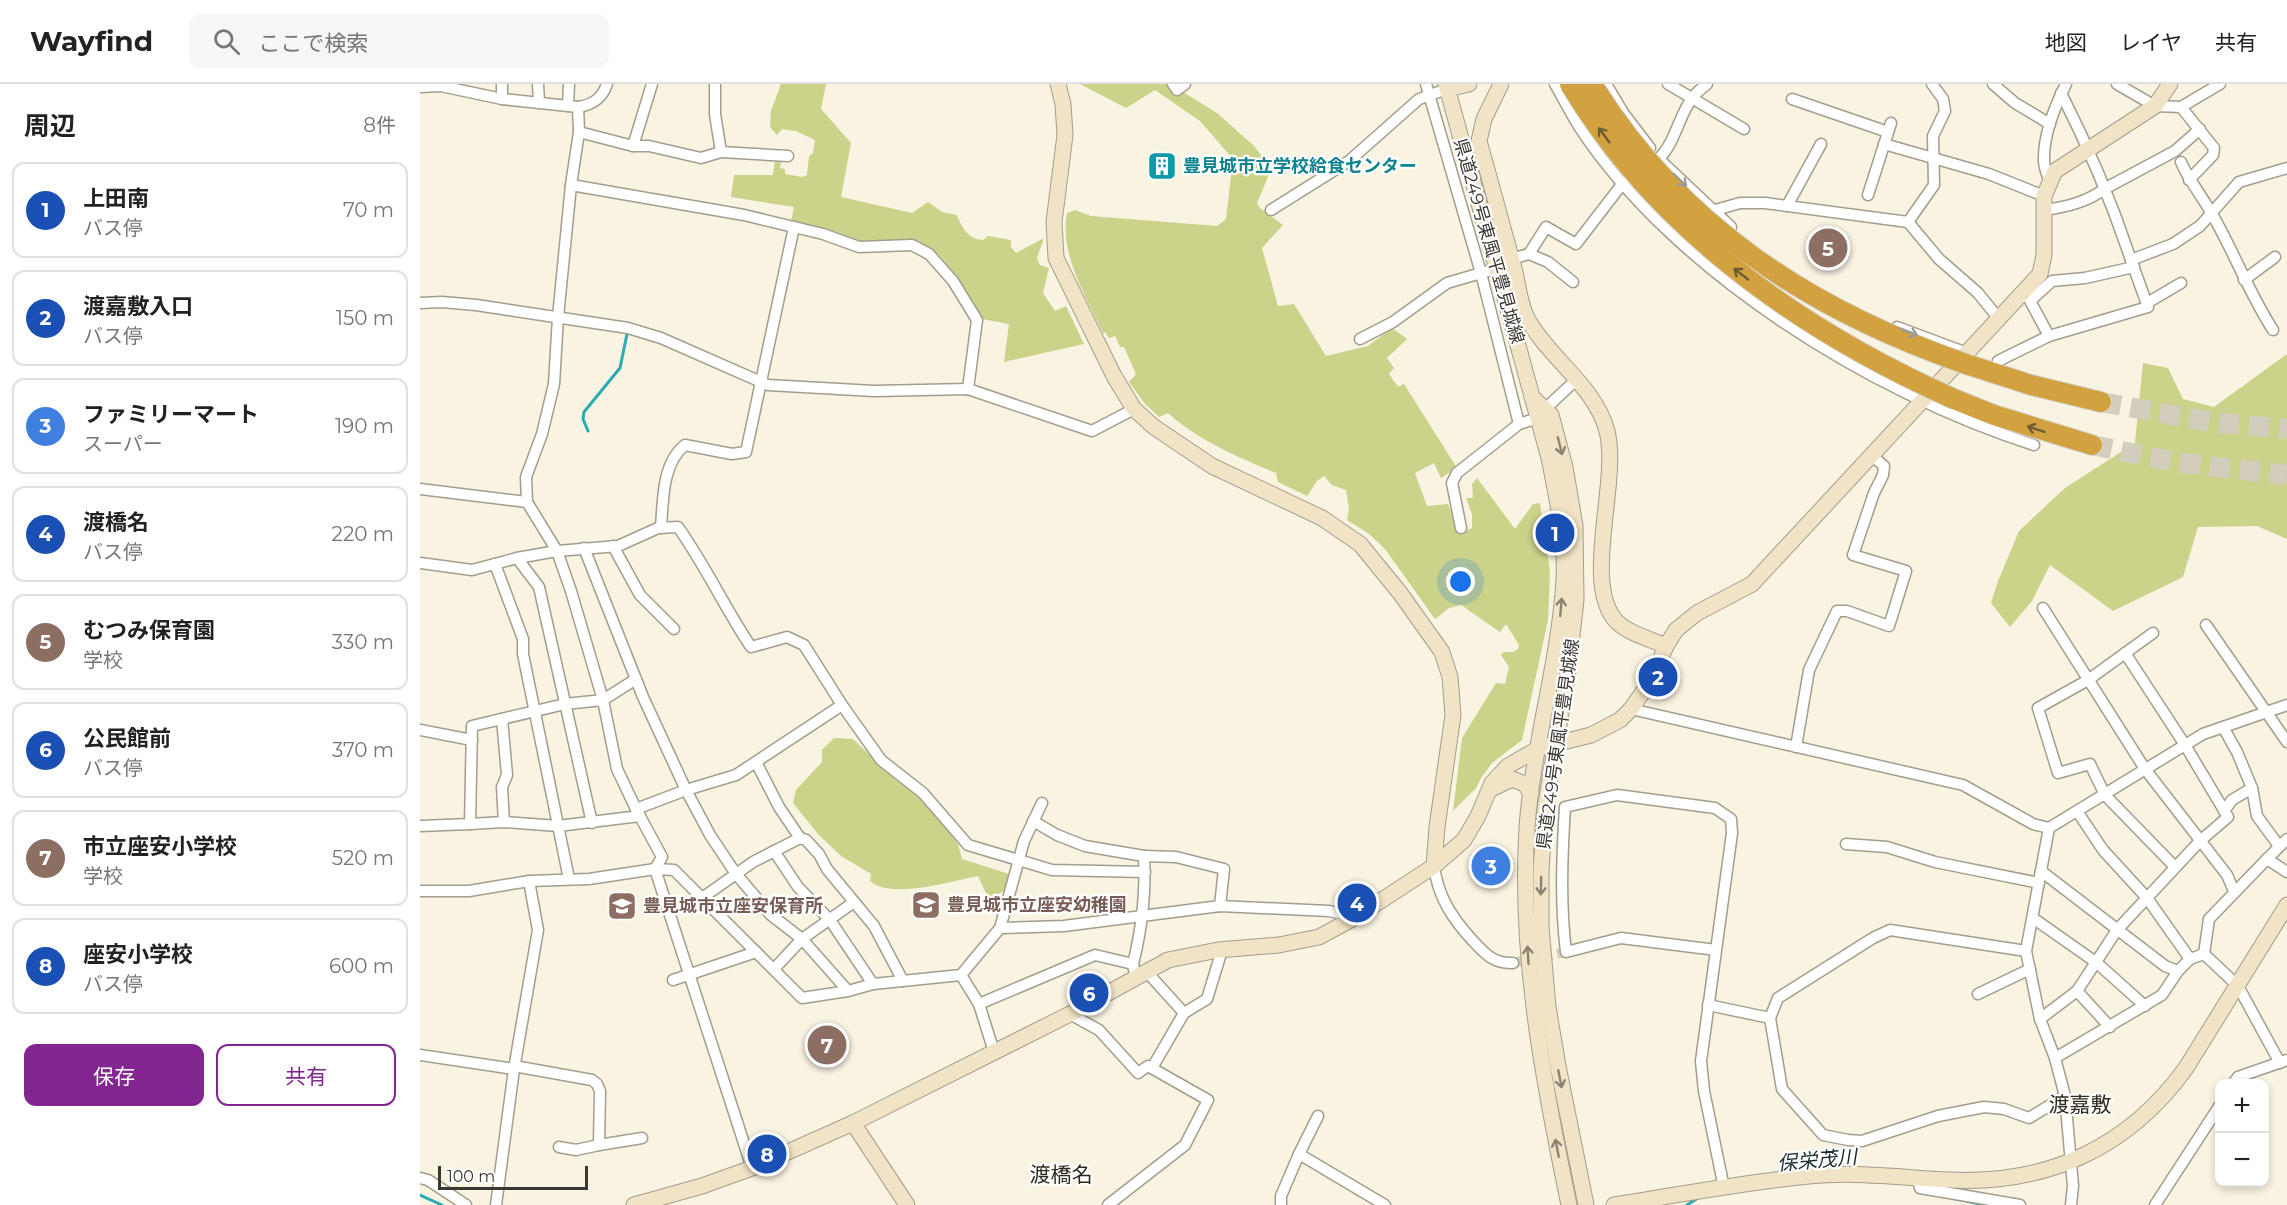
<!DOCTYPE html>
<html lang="ja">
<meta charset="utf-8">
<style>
:root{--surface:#fff;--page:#f6f6f6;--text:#222;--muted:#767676;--line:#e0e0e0;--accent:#832692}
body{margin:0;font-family:Montserrat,"Noto Sans JP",sans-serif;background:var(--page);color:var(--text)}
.controls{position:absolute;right:18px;bottom:18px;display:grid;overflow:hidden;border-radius:12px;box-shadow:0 3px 9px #0003}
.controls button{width:54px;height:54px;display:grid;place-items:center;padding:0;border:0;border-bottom:2px solid var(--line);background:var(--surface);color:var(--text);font:30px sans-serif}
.scale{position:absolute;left:18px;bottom:15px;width:150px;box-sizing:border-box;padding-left:6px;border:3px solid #393730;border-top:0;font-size:16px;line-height:21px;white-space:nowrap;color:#393730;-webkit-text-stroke:4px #fff;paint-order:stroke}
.you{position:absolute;left:1041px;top:498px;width:21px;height:21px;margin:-15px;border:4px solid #fff;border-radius:50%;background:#1a73e8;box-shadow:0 0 0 9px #1a73e833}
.badge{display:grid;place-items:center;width:39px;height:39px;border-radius:50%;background:var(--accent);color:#fff;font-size:20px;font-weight:700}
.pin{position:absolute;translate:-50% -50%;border:3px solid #fff;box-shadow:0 2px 6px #0006}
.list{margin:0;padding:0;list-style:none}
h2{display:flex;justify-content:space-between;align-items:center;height:78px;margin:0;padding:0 24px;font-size:26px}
h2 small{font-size:20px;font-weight:400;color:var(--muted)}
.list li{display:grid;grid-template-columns:39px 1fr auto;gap:18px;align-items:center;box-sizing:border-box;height:96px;margin:0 12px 12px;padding:0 12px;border:2px solid var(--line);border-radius:12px}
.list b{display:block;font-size:22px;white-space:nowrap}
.list p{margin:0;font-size:20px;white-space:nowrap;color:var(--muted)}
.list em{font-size:20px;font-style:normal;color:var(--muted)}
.actions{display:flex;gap:12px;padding:18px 24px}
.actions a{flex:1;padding:14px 0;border:2px solid var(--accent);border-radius:12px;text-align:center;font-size:21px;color:var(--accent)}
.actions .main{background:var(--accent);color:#fff}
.icon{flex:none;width:33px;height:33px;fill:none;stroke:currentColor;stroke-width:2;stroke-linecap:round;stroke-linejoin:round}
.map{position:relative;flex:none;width:1867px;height:1121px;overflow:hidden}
header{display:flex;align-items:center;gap:36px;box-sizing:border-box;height:84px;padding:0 30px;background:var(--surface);border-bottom:2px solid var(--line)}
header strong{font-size:28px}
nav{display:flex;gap:33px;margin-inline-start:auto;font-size:21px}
.search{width:420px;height:54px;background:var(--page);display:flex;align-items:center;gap:15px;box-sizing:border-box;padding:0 21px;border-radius:12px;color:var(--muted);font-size:22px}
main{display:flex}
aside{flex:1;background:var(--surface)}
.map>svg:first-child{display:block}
</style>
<header>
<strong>Wayfind</strong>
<div class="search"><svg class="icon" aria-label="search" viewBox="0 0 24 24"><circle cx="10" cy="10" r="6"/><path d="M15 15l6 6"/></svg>ここで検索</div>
<nav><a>地図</a><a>レイヤ</a><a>共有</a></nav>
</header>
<main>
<aside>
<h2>周辺<small>8件</small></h2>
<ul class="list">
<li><span class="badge" style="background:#1a4fb4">1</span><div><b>上田南</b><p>バス停</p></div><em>70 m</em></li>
<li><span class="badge" style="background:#1a4fb4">2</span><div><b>渡嘉敷入口</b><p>バス停</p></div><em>150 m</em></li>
<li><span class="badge" style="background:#3f7fe0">3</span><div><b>ファミリーマート</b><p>スーパー</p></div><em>190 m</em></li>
<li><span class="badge" style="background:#1a4fb4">4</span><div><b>渡橋名</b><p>バス停</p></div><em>220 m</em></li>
<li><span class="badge" style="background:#8d6e63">5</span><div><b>むつみ保育園</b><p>学校</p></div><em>330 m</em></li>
<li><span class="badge" style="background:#1a4fb4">6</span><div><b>公民館前</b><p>バス停</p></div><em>370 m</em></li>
<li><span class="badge" style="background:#8d6e63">7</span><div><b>市立座安小学校</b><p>学校</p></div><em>520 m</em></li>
<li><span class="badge" style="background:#1a4fb4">8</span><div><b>座安小学校</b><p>バス停</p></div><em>600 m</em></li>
</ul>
<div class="actions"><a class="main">保存</a><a>共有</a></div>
</aside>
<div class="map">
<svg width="1867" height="1121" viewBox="0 0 1867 1121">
<rect width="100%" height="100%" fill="#f9f3e2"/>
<g fill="#cbd28a">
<path d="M361,0H406L401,25L431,59L421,113L492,129L508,118L522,128L537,131C542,144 548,155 563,156L568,152L591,156V163L596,169L624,154L617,174L620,181L629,184L623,209L635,227L646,222L664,260L584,278L589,240L562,235L539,195L519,171L499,157L441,159L413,148L371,137L374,123L311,113L314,91H353L355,77L361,78L360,84L365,85V90L382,93L387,91L389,72L393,69L395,56L376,47L362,45L357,51L350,43L351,27Z"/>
<path d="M660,0H750L797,29L833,61L847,78L850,88L837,119L840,124L863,141L842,164L858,222L874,220L906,272L948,262L972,244L987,255L967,274L974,284L969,290L978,303L984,300L1037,384L1021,394L1014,379L995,389L1007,422L1028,420L1039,449L1052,444V430L1046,414H1053L1052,400L1057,394L1095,445L1113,420L1120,419L1130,488L1128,536L1102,656L1072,679L1061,694L1056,704L1033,727L1042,654L1076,599L1085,600L1089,583L1081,571L1083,568H1093L1098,565L1099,561L1086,540L1080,548L1041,521L1029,524L1015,535L965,465L949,450L927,436L929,425L926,406L912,401L904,392L897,397L887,412L858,398L856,389C818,373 779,357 748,329L739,333L725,320L709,298L716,290L704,263H700L695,252L689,254L685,248L683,249C666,212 639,170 647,129L655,126L671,132L797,142L806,135L813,75L780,37L735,6L706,24Z"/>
<path d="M1867,270V455L1837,442L1778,443L1763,493L1693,527L1630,481L1612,517L1590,543L1571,519L1578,497L1599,447L1645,404L1715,359L1723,279L1748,284L1763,315L1794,323Z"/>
<path d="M414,654L433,655L478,698L501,712L538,760L542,775L589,790L586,805L573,814L567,811L558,792C531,797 471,816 450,797L451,790L421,772L398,750L373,719L376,706L402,678V666Z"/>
</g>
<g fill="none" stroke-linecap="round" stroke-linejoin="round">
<g stroke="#29acb3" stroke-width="3">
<path d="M168,347L163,335L164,328L200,284L207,250"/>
<path d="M0,1111L22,1121"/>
<path d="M1528,1113L1564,1121"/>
<path d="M1267,1121L1278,1114"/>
</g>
<path stroke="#d3cdbe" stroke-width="10" stroke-dasharray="10 5" stroke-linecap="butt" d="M1093,879L1146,868"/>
<g stroke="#d3cdbe" stroke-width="20" stroke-dasharray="20 10" stroke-linecap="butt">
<path d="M1681,318L1791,338L1867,345"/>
<path d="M1672,361L1755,378L1867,391"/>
</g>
<g stroke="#a39d8d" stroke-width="13">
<g id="street">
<path d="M118,0L119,19"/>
<path d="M753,0L757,6L765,0"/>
<path d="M1006,0L1061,189L1099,340"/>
<path d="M1135,0C1143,14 1151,30 1160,44C1255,188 1451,309 1614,361"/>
<path d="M1186,0L1204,30L1230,64"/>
<path d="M1248,0L1324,45"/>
<path d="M1573,0L1595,19L1630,40"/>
<path d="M1697,0L1735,22L1761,23L1800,0"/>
<path d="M0,3L21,2L82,15L158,23L159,48L151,101L138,233L134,300L122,350L106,393L107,418L137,467L151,507L183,616L197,685L216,725L242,773L235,785L332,1084"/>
<path d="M1641,9C1670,66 1691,116 1711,176L1753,160L1780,142L1819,98L1867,84"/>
<path d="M82,15V0"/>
<path d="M1372,15L1468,48"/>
<path d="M148,22L149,0"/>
<path d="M158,23C172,21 182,15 187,0"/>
<path d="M1761,23L1794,64L1793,71L1769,96"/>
<path d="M159,48L213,62H229L281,74L301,68L295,30V0"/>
<path d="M1464,60L1569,90L1624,112"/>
<path d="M213,62L232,0"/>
<path d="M301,68L368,72"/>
<path d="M1242,78L1311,143"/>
<path d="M1761,78C1769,97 1782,112 1792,130C1814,168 1829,209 1853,246"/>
<path d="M1233,79C1255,65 1257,33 1273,13C1277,8 1282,4 1287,0"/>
<path d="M1630,99C1628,92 1624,84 1624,77C1623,51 1635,22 1646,0"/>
<path d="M151,101L324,131L403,150L439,163L492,161L509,170L533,197L557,236L548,305"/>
<path d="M1448,111L1471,39"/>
<path d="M1367,122L1401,60"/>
<path d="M851,126L929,77L999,15L1027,5"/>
<path d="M1624,126C1647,123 1667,118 1686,104L1755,67L1780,45"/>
<path d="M1292,127L1320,119H1345L1488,138L1519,175L1558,209L1579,235"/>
<path d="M1488,138L1514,101L1513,52L1525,27L1523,15L1512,0"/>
<path d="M1109,170L1128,178L1153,198"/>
<path d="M1091,175L1109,170L1126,143L1156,160L1203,99L1208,96"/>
<path d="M1824,196L1855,173"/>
<path d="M1608,213L1629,252"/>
<path d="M1611,216L1632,197L1665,194L1714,183"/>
<path d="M0,219L22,218L56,221L208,244L241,254L348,301L454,307L548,305L672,347L714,325"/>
<path d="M1727,219L1761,199"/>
<path d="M1477,243L1547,269"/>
<path d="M940,255L973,238L1027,199L1068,187"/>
<path d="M1578,277L1629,252L1728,223L1711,176"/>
<path d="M1126,324L1156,296"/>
<path d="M0,405L107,418"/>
<path d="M241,444C243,417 242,379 265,361L312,370L326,368L374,143"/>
<path d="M1041,444L1032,399L1037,389L1099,340L1118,334"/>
<path d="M193,462L220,511L254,545"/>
<path d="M164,464L223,613L266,706L290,751L316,790L351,831L382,855L428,907"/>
<path d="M97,474L119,503L172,739"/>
<path d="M0,479L52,486L97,474L137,467L198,462L238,444L258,443C285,481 305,524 331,563L367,553L384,561L422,621L316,691L266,706L216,725"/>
<path d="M75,480L103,555V570L149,795"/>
<path d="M1623,524L1725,685L1807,791L1814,807"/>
<path d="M1786,541L1867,658"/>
<path d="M1733,549L1668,596L1618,624L1638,689L1670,680L1685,711L1755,783"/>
<path d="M422,621L461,676L503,709L548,761L632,786L725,788"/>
<path d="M1211,625L1543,701L1613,740L1629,744L1783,650L1867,621"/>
<path d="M82,635L87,691L82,703L84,738"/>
<path d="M1803,643L1817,668L1832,704L1837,732L1859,762"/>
<path d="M0,646L52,656"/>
<path d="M1376,663L1389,586L1417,527H1427L1469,542L1486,487L1433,471L1454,409L1463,391L1464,382L1451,371"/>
<path d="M1657,727L1683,766L1727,814L1770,875"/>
<path d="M1804,727L1812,716L1832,704"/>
<path d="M613,737L637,751L665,762L724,772"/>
<path d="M50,740L84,738L138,742L220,732"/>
<path d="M0,742L50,740L52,642L145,620L183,616L216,595"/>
<path d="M1629,744L1606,867L1620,935L1635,974L1645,1012L1653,1102L1651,1121"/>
<path d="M380,754L386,756L399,770L407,785L454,842L483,897"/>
<path d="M1426,760L1467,763L1515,778L1619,799"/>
<path d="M354,767L378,803L410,836L453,900"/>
<path d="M1847,775L1867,755"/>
<path d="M1014,782C1018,813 1032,834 1053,857C1065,870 1074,880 1093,879"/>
<path d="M1621,787L1745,882L1758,887"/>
<path d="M0,807H49L109,797L169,795L235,785L254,786L382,914L428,907L453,900L541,891L580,844L604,757L622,719"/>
<path d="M282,814L333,778L380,754L359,723L336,678"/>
<path d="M1613,834L1677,879L1725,922"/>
<path d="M580,844L644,842L800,822L909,827L936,833"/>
<path d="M1296,866L1201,854L1146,868C1140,819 1142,772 1145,723L1197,711L1295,724L1311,735L1312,749L1281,977L1284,1007L1304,1104"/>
<path d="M1606,867L1470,846L1453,854L1358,914L1350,934L1362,1005L1403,1051L1428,1056L1442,1057L1518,1032L1564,1023L1584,1025L1609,1034L1645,1012"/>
<path d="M1784,870L1789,835L1847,775L1867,788"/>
<path d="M1784,870L1818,902L1860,979"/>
<path d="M713,880C722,844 726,809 724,772L756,773L804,785L800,822"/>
<path d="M354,885L382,855L434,818"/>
<path d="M726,887L764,929"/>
<path d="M541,891L559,920L574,968"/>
<path d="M253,896L336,868"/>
<path d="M1657,907L1690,943"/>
<path d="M1558,910L1610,885"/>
<path d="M559,920L675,871L713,880L714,886"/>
<path d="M1288,921L1350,934"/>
<path d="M650,930L679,946L718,989L728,982L788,1016L765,1061L688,1121"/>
<path d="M1620,935L1657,907L1697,846L1780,757L1808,733L1765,661L1705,569"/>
<path d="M0,971L94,985"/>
<path d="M1635,974L1742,911L1758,887L1770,875L1784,870"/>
<path d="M94,982L172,996L177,1000L180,1007L179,1061L222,1054"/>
<path d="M732,984L764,929L787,915L802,866"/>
<path d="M1813,1000L1818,993L1867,976"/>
<path d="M139,1063L156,1066L179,1061"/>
<path d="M879,1070L898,1032"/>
<path d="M1497,1093L1500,1104L1600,1121"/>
<path d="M0,1094L8,1096L46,1121"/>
<path d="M76,1121L94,985L118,846L109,797"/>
<path d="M861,1121V1112L879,1070L965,1121"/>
<path d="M1735,1121L1800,1021"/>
</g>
</g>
<g stroke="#a39d8d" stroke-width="17">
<g id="secondary">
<path d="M638,0L643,20L645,51L634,138L636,174L694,292L714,325L734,343L792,382L902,434L940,460L980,509L1022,568L1030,593L1033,631L1017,743L1014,782"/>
<path d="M1026,0L1129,374C1137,414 1146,456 1144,496C1139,579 1113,660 1107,743C1099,871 1123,996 1149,1121"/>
<path d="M1081,0L1064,35L1059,57C1071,99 1082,141 1094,184C1098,200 1100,222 1108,236C1130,275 1175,302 1187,347C1200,398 1161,501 1197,538C1210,550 1230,555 1246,562"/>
<path d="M1027,5L1049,0"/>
<path d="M1112,313L1131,331L1145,383L1155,442L1156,516L1148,587L1125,725L1121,787V843L1128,923L1138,982L1166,1121"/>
<path d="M1073,704L1092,695L1105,700L1111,710"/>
<path d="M433,1039L487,1121"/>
<path d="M214,1121L282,1102L332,1084L433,1039L650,930L748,876L798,866L859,861L899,853L936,833L1014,782L1044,756L1058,732L1072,699L1088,682L1119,664L1171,651L1200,636L1211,625L1232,595L1246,562L1256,546L1277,529L1332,500L1620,190L1624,171V112L1635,87L1735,22L1750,0"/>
<path d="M1194,1121C1259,1111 1324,1098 1389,1092C1436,1087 1483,1094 1530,1096C1628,1101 1709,1063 1766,984L1867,821"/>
</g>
</g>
<g stroke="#d7d7d6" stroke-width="22">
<g id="highway">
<path d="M1546,280L1611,301L1681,318"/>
<path d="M1534,315L1574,331L1672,361"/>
</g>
</g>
<use href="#street" stroke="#fff" stroke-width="10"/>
<use href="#secondary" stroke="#f1e3c5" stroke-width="15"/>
<use href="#highway" stroke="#d1a23f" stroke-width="20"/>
<g stroke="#d7d7d6" stroke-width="22" stroke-linecap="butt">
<g id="highway-bridge">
<path d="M1150,0C1238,146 1380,246 1534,315"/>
<path d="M1172,0C1260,142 1390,226 1546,280"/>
</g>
</g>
<use href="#highway-bridge" stroke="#d1a23f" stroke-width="20"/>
</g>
<defs><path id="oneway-shaft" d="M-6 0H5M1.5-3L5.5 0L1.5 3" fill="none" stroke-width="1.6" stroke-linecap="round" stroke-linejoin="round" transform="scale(1.5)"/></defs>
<g stroke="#6e5c35">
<use href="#oneway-shaft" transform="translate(1184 51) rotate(-126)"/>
<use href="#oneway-shaft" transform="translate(1321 190) rotate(-142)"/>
<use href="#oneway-shaft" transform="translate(1616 345) rotate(-162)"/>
</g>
<g stroke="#9c9b98">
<use href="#oneway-shaft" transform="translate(1260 96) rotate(44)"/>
<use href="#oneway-shaft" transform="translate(1489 248) rotate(20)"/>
</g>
<g stroke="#8c8473">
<use href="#oneway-shaft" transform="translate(1140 362) rotate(76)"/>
<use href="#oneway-shaft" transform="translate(1141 523) rotate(-85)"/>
<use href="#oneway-shaft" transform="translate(1121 802) rotate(91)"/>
<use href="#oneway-shaft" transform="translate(1108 871) rotate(-93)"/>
<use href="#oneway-shaft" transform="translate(1140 995) rotate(79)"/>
<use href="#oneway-shaft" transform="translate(1137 1064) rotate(-101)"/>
</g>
<defs>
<g id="building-square" transform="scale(1.5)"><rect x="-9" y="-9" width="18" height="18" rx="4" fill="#0f9aa8" stroke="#fff"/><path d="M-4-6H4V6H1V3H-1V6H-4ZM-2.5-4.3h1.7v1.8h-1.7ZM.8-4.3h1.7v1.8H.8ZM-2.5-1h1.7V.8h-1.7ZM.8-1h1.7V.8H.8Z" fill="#fff"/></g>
<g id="school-square" transform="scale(1.5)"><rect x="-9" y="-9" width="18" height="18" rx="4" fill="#8d6e63" stroke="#fff"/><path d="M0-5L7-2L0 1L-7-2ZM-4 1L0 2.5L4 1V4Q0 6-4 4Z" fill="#fff"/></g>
</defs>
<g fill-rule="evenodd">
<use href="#building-square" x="742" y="82"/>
<use href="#school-square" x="506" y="821"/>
<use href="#school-square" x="202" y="822"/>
</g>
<g text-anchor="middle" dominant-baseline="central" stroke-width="4.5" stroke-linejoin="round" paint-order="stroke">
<g font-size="18" font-weight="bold" fill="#0d838f" stroke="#fff" text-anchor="start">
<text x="763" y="82">豊見城市立学校給食センター</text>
</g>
<g font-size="18" fill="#393730" stroke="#fff">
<text transform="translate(1069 157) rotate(74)">県道249号東風平豊見城線</text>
<text transform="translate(1138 660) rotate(-82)">県道249号東風平豊見城線</text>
</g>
<g font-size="18" font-weight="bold" fill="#785e54" stroke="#fff" text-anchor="start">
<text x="527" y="821">豊見城市立座安幼稚園</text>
<text x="223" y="822">豊見城市立座安保育所</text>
</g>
<g font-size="20" font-style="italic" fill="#182d2f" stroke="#fff">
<text transform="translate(1397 1076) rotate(-5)">保栄茂川</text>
</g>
<g font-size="21" fill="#2f2b1d" stroke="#fff">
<text x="1660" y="1020">渡嘉敷</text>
<text x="641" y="1090">渡橋名</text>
</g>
</g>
</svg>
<div class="controls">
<button>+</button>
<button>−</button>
</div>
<div class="scale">100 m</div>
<div class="you"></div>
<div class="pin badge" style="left:1135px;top:449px;background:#1a4fb4">1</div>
<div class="pin badge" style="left:1238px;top:593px;background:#1a4fb4">2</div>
<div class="pin badge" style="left:1071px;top:782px;background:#3f7fe0">3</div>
<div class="pin badge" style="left:937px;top:819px;background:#1a4fb4">4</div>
<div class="pin badge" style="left:1408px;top:164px;background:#8d6e63">5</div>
<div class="pin badge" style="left:669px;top:909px;background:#1a4fb4">6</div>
<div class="pin badge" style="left:407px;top:961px;background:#8d6e63">7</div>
<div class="pin badge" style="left:347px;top:1070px;background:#1a4fb4">8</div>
</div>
</main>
